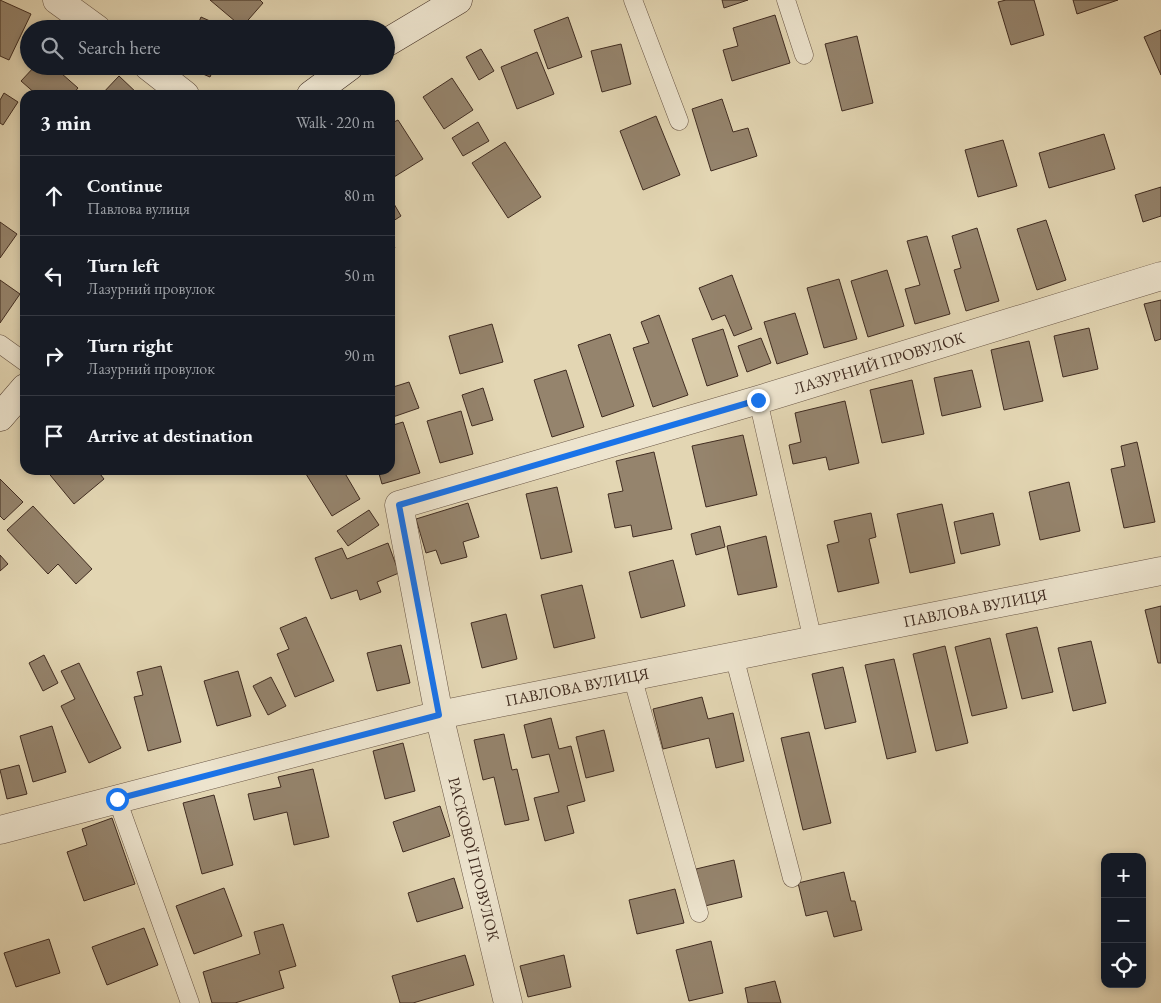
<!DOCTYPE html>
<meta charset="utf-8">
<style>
:root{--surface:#171b24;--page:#20242c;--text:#f1f3f6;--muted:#9ea1a6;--line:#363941}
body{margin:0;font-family:"EB Garamond",serif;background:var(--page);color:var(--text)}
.controls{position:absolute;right:15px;bottom:15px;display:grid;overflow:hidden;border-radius:10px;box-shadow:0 2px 8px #0003}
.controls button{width:45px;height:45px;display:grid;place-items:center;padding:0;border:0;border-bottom:1px solid var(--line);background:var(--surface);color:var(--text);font:25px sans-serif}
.stop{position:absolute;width:15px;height:15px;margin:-11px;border:4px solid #1a73e8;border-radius:50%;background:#fff}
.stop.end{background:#1a73e8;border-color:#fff;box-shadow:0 1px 5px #0008}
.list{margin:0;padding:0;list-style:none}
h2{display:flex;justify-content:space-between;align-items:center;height:65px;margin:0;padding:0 20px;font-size:21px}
h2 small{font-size:16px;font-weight:400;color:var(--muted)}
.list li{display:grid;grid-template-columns:32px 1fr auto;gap:15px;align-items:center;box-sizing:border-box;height:80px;padding:0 20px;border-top:1px solid var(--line)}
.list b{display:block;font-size:19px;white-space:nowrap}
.list p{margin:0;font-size:16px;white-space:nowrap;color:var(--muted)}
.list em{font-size:16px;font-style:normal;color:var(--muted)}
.icon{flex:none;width:28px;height:28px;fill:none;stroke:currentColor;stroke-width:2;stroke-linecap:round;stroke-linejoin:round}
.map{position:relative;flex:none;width:1161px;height:1003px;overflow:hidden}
.search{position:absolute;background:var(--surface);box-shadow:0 2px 8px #0003;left:20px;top:20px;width:375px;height:55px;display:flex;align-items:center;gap:12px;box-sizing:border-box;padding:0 18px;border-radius:28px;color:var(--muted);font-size:19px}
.panel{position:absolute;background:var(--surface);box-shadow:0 2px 8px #0003;left:20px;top:90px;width:375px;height:385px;border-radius:15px}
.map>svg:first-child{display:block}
</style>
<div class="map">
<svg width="1161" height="1003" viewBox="0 0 1161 1003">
<rect width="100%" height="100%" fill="#e3d6b3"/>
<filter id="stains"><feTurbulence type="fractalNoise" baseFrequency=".004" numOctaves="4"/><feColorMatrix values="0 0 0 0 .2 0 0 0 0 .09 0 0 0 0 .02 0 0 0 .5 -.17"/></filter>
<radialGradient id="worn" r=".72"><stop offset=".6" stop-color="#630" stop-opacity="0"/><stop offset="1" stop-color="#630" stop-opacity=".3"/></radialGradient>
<g fill="#95846d" stroke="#402c21">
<path d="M0,0L31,14L9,60L0,56Z"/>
<path d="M210,0H260L263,3L242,27Z"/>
<path d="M722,0H748L724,8Z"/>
<path d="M1006,0H1034L1044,35L1011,45L998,2Z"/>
<path d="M1073,0H1118L1077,14Z"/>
<path d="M775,15L790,63L732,81L723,50L738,46L733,28Z"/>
<path d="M201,17L228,29H196Z"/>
<path d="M568,17L582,57L548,69L534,30Z"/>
<path d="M1161,30V75L1144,37Z"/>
<path d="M857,36L873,103L842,111L825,44Z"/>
<path d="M621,44L631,84L602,92L591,51Z"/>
<path d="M481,49L494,71L479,80L466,57Z"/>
<path d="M537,52L554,94L517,109L501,67Z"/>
<path d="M35,66H53L78,88L72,95H37L21,81Z"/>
<path d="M184,66H215L210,77Z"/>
<path d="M119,76L139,95H101Z"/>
<path d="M452,78L473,110L444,129L423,97Z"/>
<path d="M4,93L18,102L3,125L0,123V100Z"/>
<path d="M722,99L733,132L748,128L757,156L711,171L692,109Z"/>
<path d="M656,116L680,175L643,190L620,131Z"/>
<path d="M398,120L423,159L394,177L390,170V124Z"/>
<path d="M478,122L489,141L463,156L452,138Z"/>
<path d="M1104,134L1115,169L1049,188L1039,153Z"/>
<path d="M1003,140L1017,186L978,197L965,150Z"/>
<path d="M505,142L541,197L508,218L472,163Z"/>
<path d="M1161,187V216L1143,222L1135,195Z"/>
<path d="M390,197L401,216L390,223Z"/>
<path d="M1046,220L1066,280L1037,290L1017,229Z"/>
<path d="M0,222L17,234L0,258Z"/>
<path d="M977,228L999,301L966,311L954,270L961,268L952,236Z"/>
<path d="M927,236L950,314L915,324L905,289L920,285L907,241Z"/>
<path d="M390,239L395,248L390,251Z"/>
<path d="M887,270L904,326L868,337L851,281Z"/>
<path d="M732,275L752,329L734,336L725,315L712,320L699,288Z"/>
<path d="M839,279L857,339L824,348L807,288Z"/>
<path d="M0,280L20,294L0,323Z"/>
<path d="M1161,300V339L1155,341L1144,304Z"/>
<path d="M795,313L808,354L777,364L764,322Z"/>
<path d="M659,315L688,395L653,407L633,348L649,343L641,322Z"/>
<path d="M492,324L503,362L460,374L449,336Z"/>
<path d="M1089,328L1098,369L1063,377L1054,336Z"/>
<path d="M723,329L738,376L707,386L692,339Z"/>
<path d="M610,334L634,406L602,417L578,345Z"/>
<path d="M761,338L771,363L747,372L738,346Z"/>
<path d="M1029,341L1043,401L1004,410L991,350Z"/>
<path d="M566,370L584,427L552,437L534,380Z"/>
<path d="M972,370L981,407L942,416L934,378Z"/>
<path d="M912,380L924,434L882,443L870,390Z"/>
<path d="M409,382L419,408L390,418V388Z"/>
<path d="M483,388L493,420L472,426L462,395Z"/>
<path d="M845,401L859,463L829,470L826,457L793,464L789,445L801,442L795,413Z"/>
<path d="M461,411L473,454L440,463L427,421Z"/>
<path d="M403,422L420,473L382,484L378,470H390V426Z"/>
<path d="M743,435L757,495L706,507L692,446Z"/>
<path d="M1137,442L1155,522L1124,528L1111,469L1125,466L1121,446Z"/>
<path d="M654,452L672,529L633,537L631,525L615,528L608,494L623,491L616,461Z"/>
<path d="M46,470H97L104,479L74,504Z"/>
<path d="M312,470H343L360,499L332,516L306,474Z"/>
<path d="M0,479L23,502L4,520L0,516Z"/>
<path d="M1069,482L1080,531L1040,540L1029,492Z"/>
<path d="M557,487L572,552L541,559L526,494Z"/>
<path d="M468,503L479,537L463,542L467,557L441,564L436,550L426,553L416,519Z"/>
<path d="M942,504L955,563L910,573L897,514Z"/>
<path d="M33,506L92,569L76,584L58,564L48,574L7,530Z"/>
<path d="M369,510L379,525L348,546L337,531Z"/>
<path d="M871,513L876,537L869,539L879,583L838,592L827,545L839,542L834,521Z"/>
<path d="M993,513L1000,545L961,554L954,522Z"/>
<path d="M720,526L725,547L696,555L691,534Z"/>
<path d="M766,536L777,587L738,595L727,546Z"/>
<path d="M388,543L399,573L377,582L381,592L360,600L357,590L331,599L315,558L342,548L347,559Z"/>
<path d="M0,555L8,564L0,571Z"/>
<path d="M673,560L685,606L641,618L629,572Z"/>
<path d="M582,585L595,638L554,648L541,595Z"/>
<path d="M1161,606V663H1158L1145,610Z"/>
<path d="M506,614L517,659L482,668L471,623Z"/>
<path d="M306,617L334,681L295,697L277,654L289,649L280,628Z"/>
<path d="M1037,627L1053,692L1022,699L1006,634Z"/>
<path d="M990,638L1007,708L972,716L955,647Z"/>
<path d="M1091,641L1106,703L1073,711L1058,648Z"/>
<path d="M401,645L410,683L377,691L367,653Z"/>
<path d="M945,646L968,743L936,751L913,654Z"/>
<path d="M44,655L58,683L43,691L29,663Z"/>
<path d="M894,659L916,752L887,759L865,665Z"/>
<path d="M79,663L121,748L89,763L61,706L75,699L61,671Z"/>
<path d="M161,666L181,742L148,751L134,697L143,695L137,672Z"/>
<path d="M843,667L856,722L825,729L812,674Z"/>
<path d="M238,671L251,716L217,726L204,681Z"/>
<path d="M271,677L286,706L268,715L253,686Z"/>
<path d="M702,697L708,719L733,713L744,761L716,768L709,738L663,749L653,709Z"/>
<path d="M551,718L559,749L571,746L585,801L567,806L574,833L545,841L534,798L559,792L549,754L532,758L524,725Z"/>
<path d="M52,726L66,772L33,782L20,736Z"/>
<path d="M604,730L614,771L586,778L576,737Z"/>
<path d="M809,732L831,823L803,830L781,738Z"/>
<path d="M504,734L512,770L517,769L529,820L505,825L494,777L483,780L474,740Z"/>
<path d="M403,743L415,791L385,799L373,751Z"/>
<path d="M19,765L27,794L7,799L0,770Z"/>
<path d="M313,769L329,837L294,845L287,812L254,820L248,794L281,787L278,777Z"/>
<path d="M214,795L233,865L202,874L183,803Z"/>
<path d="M440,806L450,836L403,852L393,822Z"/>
<path d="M112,818L135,884L84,901L67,852L87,845L82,829Z"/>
<path d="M734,860L742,897L705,906L696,869Z"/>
<path d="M844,872L851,901H855L862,930L834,937L827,911L806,916L798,883Z"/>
<path d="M454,878L463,908L417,922L408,893Z"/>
<path d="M224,888L242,936L194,954L176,906Z"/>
<path d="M675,889L684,923L637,934L629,900Z"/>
<path d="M283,924L296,966L279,971L284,988L235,1003H212L203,972L260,954L254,932Z"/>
<path d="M144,928L158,965L107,985L92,947Z"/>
<path d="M49,939L60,973L16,987L4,953Z"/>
<path d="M711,941L723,993L689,1001L676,950Z"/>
<path d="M465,955L474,985L413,1003H400L392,976Z"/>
<path d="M564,955L571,987L528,997L520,966Z"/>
<path d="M775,981L781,1003H748L745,988Z"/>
</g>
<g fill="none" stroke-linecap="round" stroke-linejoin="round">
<g stroke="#695646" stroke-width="19">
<g id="lane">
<path d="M633,0L679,121"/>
<path d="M786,0L804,55"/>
<path d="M0,344L25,362"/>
<path d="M758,400L813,641"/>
<path d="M734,656L792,878"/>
<path d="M632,676L699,913"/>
<path d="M117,799L190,1003"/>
</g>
</g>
<g stroke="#695646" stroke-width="29">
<g id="street">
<path d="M57,0L97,29"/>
<path d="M148,66L185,95"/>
<path d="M0,830L439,715L1161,571"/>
<path d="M508,1003L439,715L399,505L758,400L1161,276"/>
</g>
</g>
<g stroke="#402c21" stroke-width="29">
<g id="secondary">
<path d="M386,43L458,0"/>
<path d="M311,95L350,66"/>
<path d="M0,417L25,388"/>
</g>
</g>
<use href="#lane" stroke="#ede4ce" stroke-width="18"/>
<use href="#street" stroke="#ede4ce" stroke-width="28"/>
<use href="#secondary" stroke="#ede4ce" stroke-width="28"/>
</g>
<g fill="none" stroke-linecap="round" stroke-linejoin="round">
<path stroke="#1a73e8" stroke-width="6" d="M117,799L439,715L399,505L758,400"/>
</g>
<g text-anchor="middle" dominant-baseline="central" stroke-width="4" stroke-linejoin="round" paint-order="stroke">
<g font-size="16" fill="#402c21" stroke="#ede4ce">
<text transform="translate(879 363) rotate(-17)">ЛАЗУРНИЙ ПРОВУЛОК</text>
<text transform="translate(975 608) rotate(-11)">ПАВЛОВА ВУЛИЦЯ</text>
<text transform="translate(577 687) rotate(-11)">ПАВЛОВА ВУЛИЦЯ</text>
<text transform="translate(474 859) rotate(76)">РАСКОВОЇ ПРОВУЛОК</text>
</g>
</g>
<rect width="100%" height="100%" filter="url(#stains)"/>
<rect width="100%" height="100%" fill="url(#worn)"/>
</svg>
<div class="controls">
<button>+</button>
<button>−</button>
<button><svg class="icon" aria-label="locate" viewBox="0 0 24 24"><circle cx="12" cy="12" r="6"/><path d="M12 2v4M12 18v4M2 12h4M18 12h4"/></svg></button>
</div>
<div class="stop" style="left:117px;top:799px"></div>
<div class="stop end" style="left:758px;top:400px"></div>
<div class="search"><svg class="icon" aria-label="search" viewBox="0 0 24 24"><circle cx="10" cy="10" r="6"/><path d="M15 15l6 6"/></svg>Search here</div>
<section class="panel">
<h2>3 min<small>Walk · 220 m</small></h2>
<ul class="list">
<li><svg class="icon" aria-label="ahead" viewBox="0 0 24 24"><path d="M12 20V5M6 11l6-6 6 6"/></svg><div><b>Continue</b><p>Павлова вулиця</p></div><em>80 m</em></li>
<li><svg class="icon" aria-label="left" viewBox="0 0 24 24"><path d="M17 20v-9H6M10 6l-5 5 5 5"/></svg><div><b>Turn left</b><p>Лазурний провулок</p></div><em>50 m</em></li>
<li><svg class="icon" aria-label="right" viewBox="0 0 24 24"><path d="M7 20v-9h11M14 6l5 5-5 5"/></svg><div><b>Turn right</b><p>Лазурний провулок</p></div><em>90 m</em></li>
<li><svg class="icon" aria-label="arrive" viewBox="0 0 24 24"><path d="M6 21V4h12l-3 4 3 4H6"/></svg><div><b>Arrive at destination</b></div></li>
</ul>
</section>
</div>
